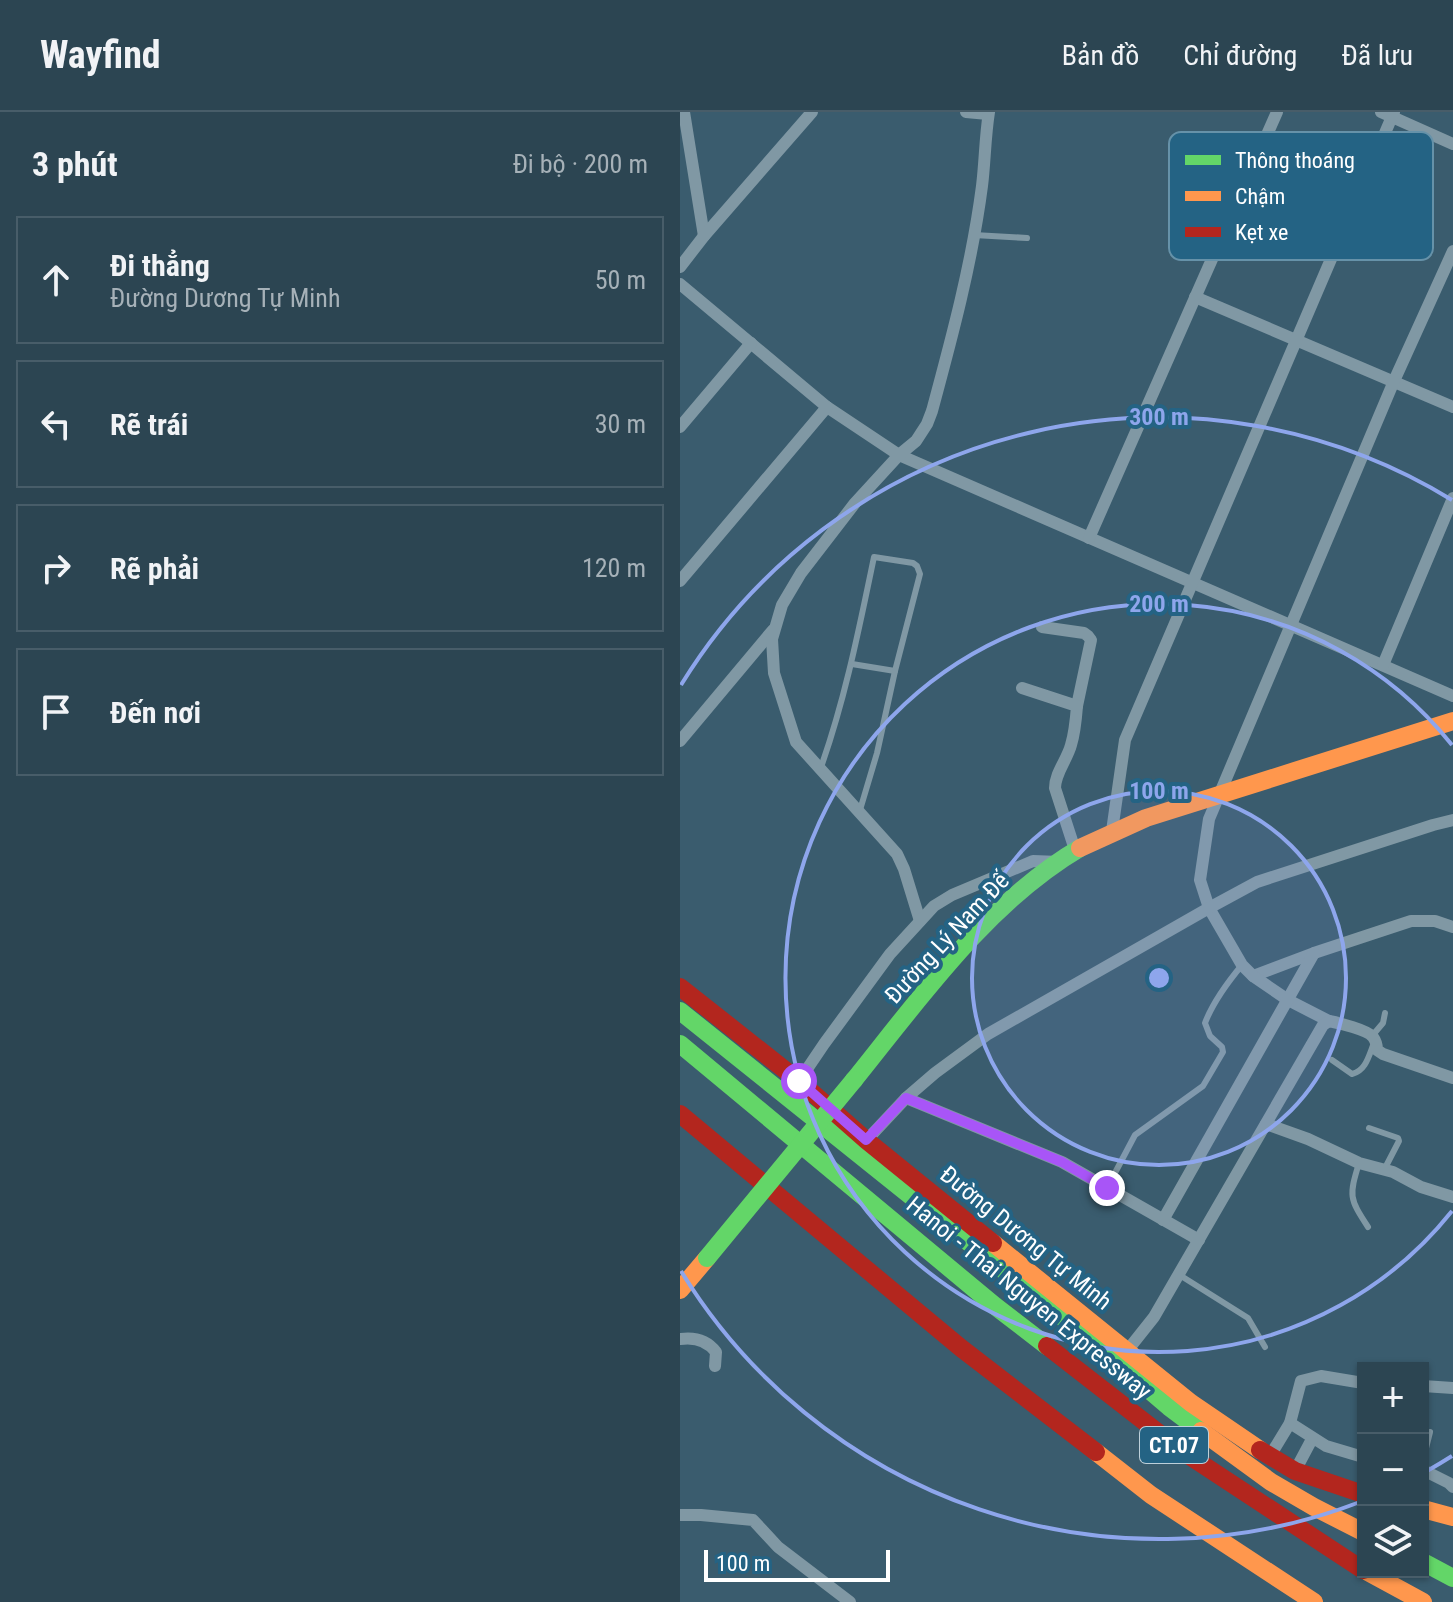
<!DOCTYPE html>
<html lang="vi">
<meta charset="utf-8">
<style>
:root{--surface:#2c4552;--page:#384f5c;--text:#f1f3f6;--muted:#a6b1b8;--line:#485d69}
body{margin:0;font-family:"Roboto Condensed",sans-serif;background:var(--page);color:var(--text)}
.controls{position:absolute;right:24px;bottom:24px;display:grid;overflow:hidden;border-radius:0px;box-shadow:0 2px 6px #0004}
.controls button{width:72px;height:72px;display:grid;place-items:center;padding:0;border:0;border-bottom:2px solid var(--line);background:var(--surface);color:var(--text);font:40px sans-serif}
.scale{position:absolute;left:24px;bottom:20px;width:186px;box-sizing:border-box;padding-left:8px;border:4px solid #fff;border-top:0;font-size:22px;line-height:28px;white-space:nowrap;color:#fff;-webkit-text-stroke:6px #246384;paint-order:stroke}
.stop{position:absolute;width:24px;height:24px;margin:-18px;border:6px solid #a855f7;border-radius:50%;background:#fff}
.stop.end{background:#a855f7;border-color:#fff;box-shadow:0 2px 8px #0008}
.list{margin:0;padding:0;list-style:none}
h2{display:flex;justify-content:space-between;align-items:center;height:104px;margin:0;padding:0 32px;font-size:34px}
h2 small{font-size:26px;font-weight:400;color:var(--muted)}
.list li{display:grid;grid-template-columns:52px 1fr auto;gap:24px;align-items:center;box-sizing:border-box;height:128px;margin:0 16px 16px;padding:0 16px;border:2px solid var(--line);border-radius:0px}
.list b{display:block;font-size:30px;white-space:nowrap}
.list p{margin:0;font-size:26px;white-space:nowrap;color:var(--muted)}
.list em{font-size:26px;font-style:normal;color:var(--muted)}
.icon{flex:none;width:44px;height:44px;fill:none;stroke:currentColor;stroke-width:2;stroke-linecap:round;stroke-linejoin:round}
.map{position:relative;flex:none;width:773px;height:1490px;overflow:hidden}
header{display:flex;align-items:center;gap:48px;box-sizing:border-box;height:112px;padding:0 40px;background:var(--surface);border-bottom:2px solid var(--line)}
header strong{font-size:38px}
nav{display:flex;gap:44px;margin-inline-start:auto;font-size:28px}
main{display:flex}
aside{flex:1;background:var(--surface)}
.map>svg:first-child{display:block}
</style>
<header>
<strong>Wayfind</strong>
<nav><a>Bản đồ</a><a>Chỉ đường</a><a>Đã lưu</a></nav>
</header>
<main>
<aside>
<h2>3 phút<small>Đi bộ · 200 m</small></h2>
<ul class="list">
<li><svg class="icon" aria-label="ahead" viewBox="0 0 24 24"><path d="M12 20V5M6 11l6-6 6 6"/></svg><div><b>Đi thẳng</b><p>Đường Dương Tự Minh</p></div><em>50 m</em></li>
<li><svg class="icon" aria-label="left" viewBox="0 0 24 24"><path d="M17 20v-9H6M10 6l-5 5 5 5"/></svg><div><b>Rẽ trái</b></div><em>30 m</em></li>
<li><svg class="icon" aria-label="right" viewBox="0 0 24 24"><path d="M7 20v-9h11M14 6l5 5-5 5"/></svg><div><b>Rẽ phải</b></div><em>120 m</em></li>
<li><svg class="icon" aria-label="arrive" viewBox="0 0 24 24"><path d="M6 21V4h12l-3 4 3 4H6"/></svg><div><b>Đến nơi</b></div></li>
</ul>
</aside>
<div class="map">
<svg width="773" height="1490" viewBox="0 0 773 1490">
<rect width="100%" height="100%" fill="#3a5c6e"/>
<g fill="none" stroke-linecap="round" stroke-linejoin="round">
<g stroke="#8098a4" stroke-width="6">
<path d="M294,123L347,126"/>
<path d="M172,552L215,559L197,641L180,698"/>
<path d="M140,658C165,588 179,517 194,445L233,451L237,454L240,462L215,559"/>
<path d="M692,924L703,911L705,901"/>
<path d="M652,948L672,962C686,959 689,943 694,931"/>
<path d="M689,1016L718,1026L719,1029L704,1058"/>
<path d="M679,1051C669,1084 669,1086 688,1115"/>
<path d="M427,1076L455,1023L523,974L543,940L542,935L530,924L525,911C533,890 547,871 562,853"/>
<path d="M498,1162L568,1206L585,1235"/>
<path d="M679,1344L683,1324"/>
<path d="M743,1348L750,1320"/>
</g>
<g stroke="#8098a4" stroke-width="12">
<path d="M4,0L24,124"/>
<path d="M286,0L308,2"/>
<path d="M701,0L773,32"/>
<path d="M0,155L24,124L132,0"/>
<path d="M0,172L147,295L219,343L773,584"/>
<path d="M515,185L773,295"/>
<path d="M0,315L71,231"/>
<path d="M409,426L597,0"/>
<path d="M0,469L147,295"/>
<path d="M362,515L404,521L408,524L411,528L397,594"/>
<path d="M703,553L773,386"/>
<path d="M342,576L397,594C396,607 395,620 391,633C387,648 375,661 375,676L395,738"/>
<path d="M0,629L93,518"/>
<path d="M432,719L445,628L714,0"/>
<path d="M240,809L224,757L217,742L116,630L94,561L92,527L102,493L121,461L175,391L219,343L236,329L247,312L252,299C272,225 292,151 302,74C305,50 305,25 309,0"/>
<path d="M573,864L634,841L731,809H755L773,815"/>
<path d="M649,909L608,888L573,864L562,853L529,796L520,768L529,707L714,269L773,139"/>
<path d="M119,969L144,932L210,842L254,794L272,783L353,749L379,750"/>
<path d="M226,986L382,1050L519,1128"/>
<path d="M586,1012L628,1027L679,1051L713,1060L741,1075L773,1085"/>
<path d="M183,1032L226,986L255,961L308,922L529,796L577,770L753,713L773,708"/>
<path d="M483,1108L634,841"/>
<path d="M0,1227C14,1225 27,1228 36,1240L35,1254"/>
<path d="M443,1244L474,1205L643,913L649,909C659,911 688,918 693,925C696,929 697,934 697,938L703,942L773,966"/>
<path d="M743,1274L773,1276"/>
<path d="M610,1311L646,1334L683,1345"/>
<path d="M590,1344L610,1311L621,1269L641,1264L683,1271"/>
<path d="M743,1358L769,1371L773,1375"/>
<path d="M615,1359L632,1327"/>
<path d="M0,1403H21L73,1408L98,1435L170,1490"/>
</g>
<g stroke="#63d668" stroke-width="18">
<path d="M0,899L408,1226L489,1295L521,1319"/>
<path d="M0,932L315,1194L367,1234"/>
<path d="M174,968C240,886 308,790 400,736"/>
<path d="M743,1450L773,1466"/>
</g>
<g stroke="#ff974d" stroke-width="18">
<path d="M400,736L466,706L773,609"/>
<path d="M313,1131L511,1291L580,1338"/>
<path d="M0,1178L27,1146"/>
<path d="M521,1319L591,1370L634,1395L683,1420"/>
<path d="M416,1340L471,1383L634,1490"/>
<path d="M743,1397L773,1405"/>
<path d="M688,1460L743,1490"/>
</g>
<g stroke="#b3261e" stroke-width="18">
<path d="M0,875L119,969L186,1028L313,1131"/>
<path d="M0,1002L281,1236L416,1340"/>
<path d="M367,1234L502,1339L683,1458"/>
<path d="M580,1338L615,1359L683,1382"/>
</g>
<path stroke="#63d668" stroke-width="18" d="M27,1146L174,968"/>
</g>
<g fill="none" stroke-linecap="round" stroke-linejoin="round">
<path stroke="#a855f7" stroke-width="10" d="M119,969L186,1028L226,986L382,1050L427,1076"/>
</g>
<circle cx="479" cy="866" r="187" fill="#8ea6ec" fill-opacity=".12"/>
<g fill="none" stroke="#8ea6ec" stroke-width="4">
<circle cx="479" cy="866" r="187"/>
<path d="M772 1099A374 374 0 1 1 772 633"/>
<path d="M772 1344A561 561 0 0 1 747 1359M680 1390A561 561 0 0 1 1 1159M1 573A561 561 0 0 1 772 388"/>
</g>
<g text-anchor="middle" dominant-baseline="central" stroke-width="8" stroke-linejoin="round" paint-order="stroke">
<rect fill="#246384" stroke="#bdd0da" stroke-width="2" x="460" y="1315" width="68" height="36" rx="6"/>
<g font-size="22" font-weight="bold" fill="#fff">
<text x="494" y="1333">CT.07</text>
</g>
<g font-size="24" fill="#fff" stroke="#246384">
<text transform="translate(267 826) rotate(-47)">Đường Lý Nam Đế</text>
<text transform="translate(346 1126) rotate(39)">Đường Dương Tự Minh</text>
<text transform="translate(349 1186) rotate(39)">Hanoi - Thai Nguyen Expressway</text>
</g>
</g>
<rect x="489" y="20" width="264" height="128" rx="12" fill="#246384" stroke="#6692a9" stroke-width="2"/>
<rect x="505" y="43" width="36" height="10" fill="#63d668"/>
<rect x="505" y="79" width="36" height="10" fill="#ff974d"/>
<rect x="505" y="115" width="36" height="10" fill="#b3261e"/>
<g font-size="22" fill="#fff">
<text x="555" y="56">Thông thoáng</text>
<text x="555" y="92">Chậm</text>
<text x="555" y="128">Kẹt xe</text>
</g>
<circle cx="479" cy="866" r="12" fill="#8ea6ec" stroke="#246384" stroke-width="4"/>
<g font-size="24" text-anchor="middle" font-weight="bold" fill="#8ea6ec" stroke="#246384" stroke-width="8" stroke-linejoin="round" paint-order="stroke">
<text x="479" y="313">300 m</text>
<text x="479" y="500">200 m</text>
<text x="479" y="687">100 m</text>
</g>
</svg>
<div class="controls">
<button>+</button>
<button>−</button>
<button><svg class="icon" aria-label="layers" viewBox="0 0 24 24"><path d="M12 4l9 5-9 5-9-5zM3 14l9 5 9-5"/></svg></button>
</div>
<div class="scale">100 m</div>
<div class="stop" style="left:119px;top:969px"></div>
<div class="stop end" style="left:427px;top:1076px"></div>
</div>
</main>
